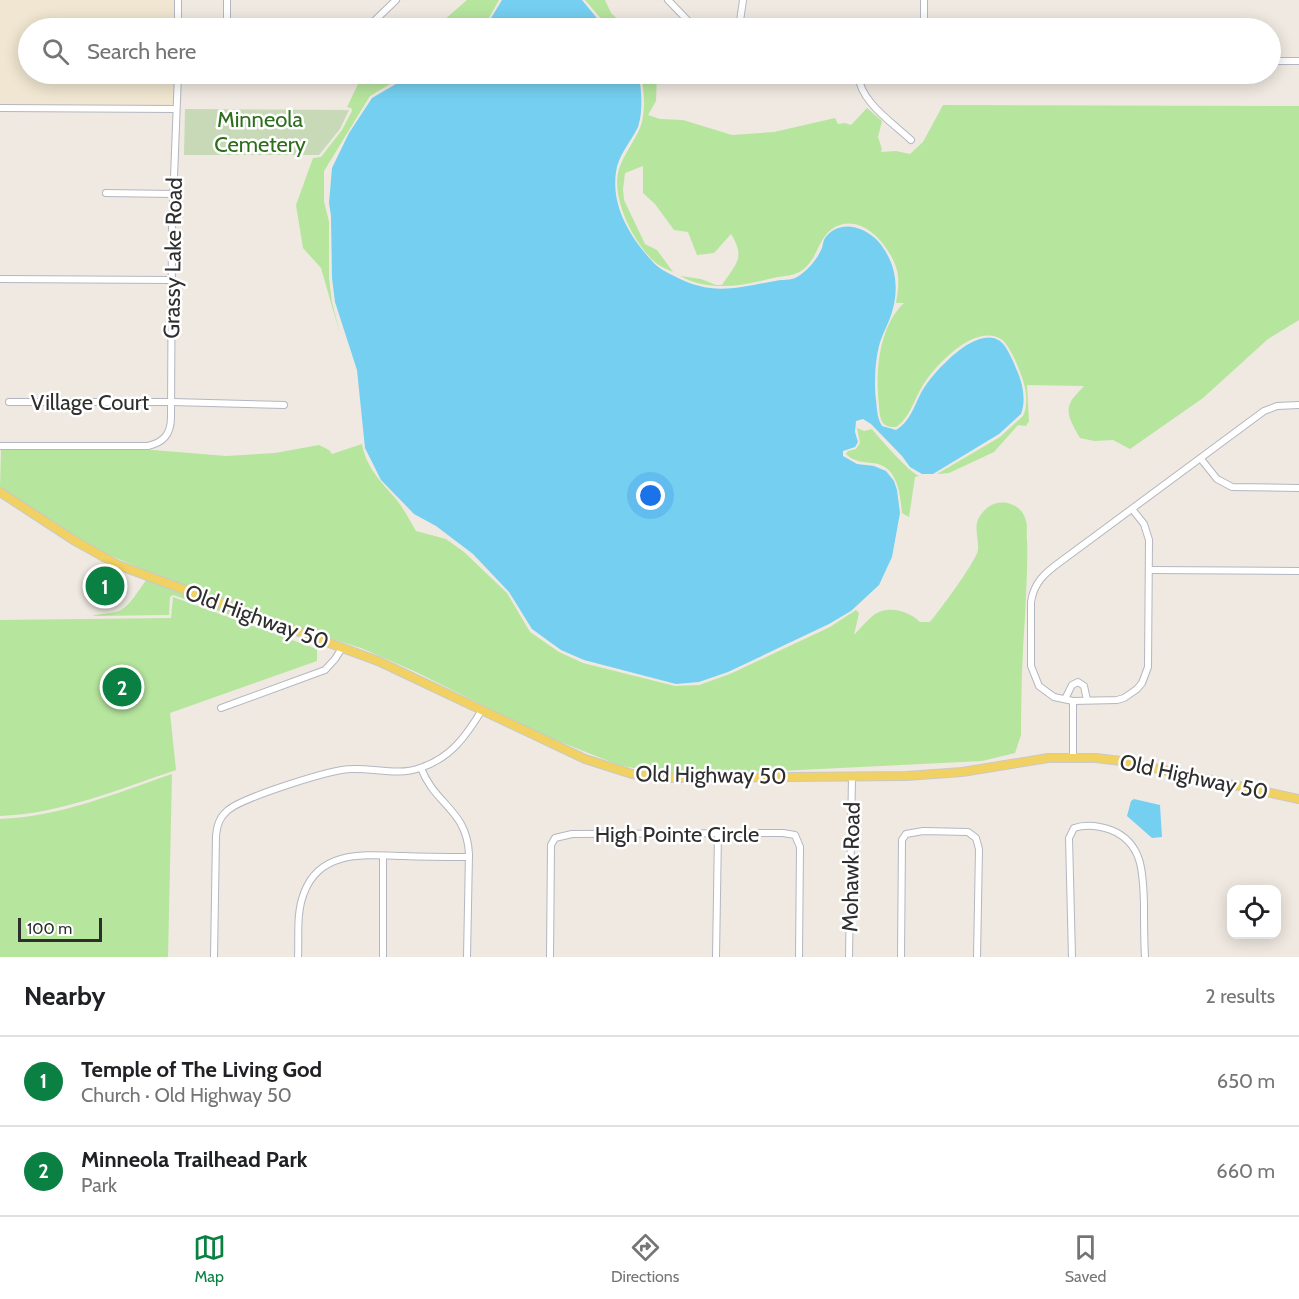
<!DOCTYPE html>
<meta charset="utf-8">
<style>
:root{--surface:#fff;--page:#f6f6f6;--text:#202124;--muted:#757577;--line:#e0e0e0;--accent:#0b8043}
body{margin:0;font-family:Cabin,sans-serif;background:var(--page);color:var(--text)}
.controls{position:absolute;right:18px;bottom:18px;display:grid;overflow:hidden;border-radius:12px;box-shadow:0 3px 15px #0003}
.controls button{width:54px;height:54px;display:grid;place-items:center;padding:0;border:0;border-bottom:2px solid var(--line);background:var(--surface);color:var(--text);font:30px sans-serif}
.scale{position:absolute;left:18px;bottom:15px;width:84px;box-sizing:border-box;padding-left:6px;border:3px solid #2e2e2e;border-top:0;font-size:16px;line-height:21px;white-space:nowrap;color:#2e2e2e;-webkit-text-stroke:4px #fff;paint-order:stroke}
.you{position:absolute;left:651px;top:496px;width:21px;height:21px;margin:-15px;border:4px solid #fff;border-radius:50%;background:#1a73e8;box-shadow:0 0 0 9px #1a73e833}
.badge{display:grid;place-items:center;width:39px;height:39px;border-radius:50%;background:var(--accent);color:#fff;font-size:20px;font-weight:700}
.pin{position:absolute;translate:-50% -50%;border:3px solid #fff;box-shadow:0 2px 6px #0006}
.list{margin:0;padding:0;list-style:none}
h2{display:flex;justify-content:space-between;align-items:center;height:78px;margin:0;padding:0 24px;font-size:26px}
h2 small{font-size:20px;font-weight:400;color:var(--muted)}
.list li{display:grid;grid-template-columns:39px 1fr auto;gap:18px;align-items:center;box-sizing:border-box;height:90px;padding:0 24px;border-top:2px solid var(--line)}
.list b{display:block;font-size:22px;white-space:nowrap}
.list p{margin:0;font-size:20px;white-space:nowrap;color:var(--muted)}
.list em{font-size:20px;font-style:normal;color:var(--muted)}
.icon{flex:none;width:33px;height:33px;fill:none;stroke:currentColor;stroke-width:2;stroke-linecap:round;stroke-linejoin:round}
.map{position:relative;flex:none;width:1299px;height:957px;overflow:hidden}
.search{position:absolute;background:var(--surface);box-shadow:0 3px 15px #0003;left:18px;right:18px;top:18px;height:66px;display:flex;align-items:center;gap:15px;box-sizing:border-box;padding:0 21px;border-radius:33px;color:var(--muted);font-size:22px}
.sheet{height:258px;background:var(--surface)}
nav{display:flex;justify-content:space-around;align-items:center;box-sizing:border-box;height:84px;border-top:2px solid var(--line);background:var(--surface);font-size:16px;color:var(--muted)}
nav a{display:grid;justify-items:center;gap:3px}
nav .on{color:var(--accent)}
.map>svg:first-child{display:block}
</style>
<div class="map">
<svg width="1299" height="957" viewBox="0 0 1299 957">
<rect width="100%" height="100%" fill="#efe9e1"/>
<path fill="#f0e6d1" d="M0,0H178V28H28V74H178L176,109L0,108Z"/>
<g fill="#b6e59e">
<path d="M467,0H499L486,23L481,28H435Z"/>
<path d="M585,0H605L611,13L627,28H609Z"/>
<path d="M371,74H407L370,96L324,171V201L329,222V278L332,302L340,334L321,268L303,248L296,205L313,158L321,157L342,130L352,111L351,108L347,107L361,78Z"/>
<path d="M641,74H657L656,101L648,115L660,119L683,120L732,135L774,132L835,118L838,124L845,123L851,125L867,108L882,121L878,137L882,149L881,152L896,151L910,154L923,142L943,105L1299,106V320L1268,339L1203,398L1130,449L1113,440L1094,441L1080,438C1073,425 1062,411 1074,397C1077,393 1081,390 1084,386L1027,385L1029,421L1026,426L1018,425L994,452L949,473L937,474L1000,437L1023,416C1029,404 1026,387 1021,375C1019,367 1008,343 1001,339C975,323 935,365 923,385C914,399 910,418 896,427C891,427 886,427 883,423C880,419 879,410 879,405C875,372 879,326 904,303H896C898,291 900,279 896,267C888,244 862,213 835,227C819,236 819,254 806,267C796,277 786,275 773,278C741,286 710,292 680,276L701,279L716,285H722C736,264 746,258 731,234L714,253L697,255L688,232L674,230L655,204L643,193V166L625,173L623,189L624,200L645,244L657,250L673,272C668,270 662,267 657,264C635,246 610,198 619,169C624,154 634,142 640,128C646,114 644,88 641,74Z"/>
<path d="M857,428L864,431L872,429C880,439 909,472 919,476L915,477L909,517L902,513C900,493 898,466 873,463C862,462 855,462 846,454L848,451L856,449L860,443Z"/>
<path d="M362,444C366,467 381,482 396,499C404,509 410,521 416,531L446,539L464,552L507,593L530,632L559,652L583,663L675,686L699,685L730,674L830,627L856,610L859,613L854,635C860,629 867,620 875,614C889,605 909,611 920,622H930C938,613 977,560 978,550C979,533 970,523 987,508C1000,497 1022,503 1026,521C1028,527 1026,534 1027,539C1028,565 1026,591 1025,617C1022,656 1021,696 1021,735L1015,753L982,761L779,771L668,773L621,766L538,733L416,672L361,648L306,631L192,590L109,555L73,536L0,488L1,450L141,449L226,456L275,453L319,445L329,450L332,454Z"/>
<path d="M147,579L274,626L271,629L173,595L170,597L169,615L92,616C100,613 108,614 116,612C129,609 139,589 147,579Z"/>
<path d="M173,597L317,649V661L170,713L176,770C119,789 60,814 0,816V620L171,618Z"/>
<path d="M172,774L168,957H0V819C59,817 117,793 172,774Z"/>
</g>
<path fill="#c8d9b8" d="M185,109L349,110L340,129L319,155H184Z"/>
<g fill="#75cff0">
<path d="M502,0H582L605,28H485Z"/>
<path d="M413,74H638C642,88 643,113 638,127C631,142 618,155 616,172C611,206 630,237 652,261C658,268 666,272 674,276C712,296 735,288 775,281C782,279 791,281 797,277C807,271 816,261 821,250C823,247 823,241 825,238C839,219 863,226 877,240C895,260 900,286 892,312C889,323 882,334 879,346C875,362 874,383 876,400C877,409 877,418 882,426L896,430C913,420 915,400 926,385C938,368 977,325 1000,341C1008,347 1014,364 1018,373C1023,385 1026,401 1021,414L999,434L933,474H922L910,467L902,456L871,424L863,419L856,421L855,432L858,442L855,447L843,451V456L857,464L874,466L886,471L894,481L897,490L900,513L892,557L879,585L851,611L829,624L728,672L699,682L676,684L584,660L561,650L532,629L509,592L473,554L436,526L414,514L381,480L365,448L357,370L335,302L332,278L331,216L329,203L332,168L349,133L372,98Z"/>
<path d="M1134,799L1160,805L1162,837L1152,838L1127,816L1131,801Z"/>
</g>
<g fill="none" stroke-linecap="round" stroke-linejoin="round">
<g stroke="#b4b7c1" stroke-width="8">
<g id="minor">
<path d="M178,0V28"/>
<path d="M227,0V28"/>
<path d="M668,0L695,28"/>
<path d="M924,0V28"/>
<path d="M367,28L396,0"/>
<path d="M739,28L743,0"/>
<path d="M1270,61H1299"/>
<path d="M858,74C860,102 892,122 911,140"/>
<path d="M0,108L176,109"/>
<path d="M106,193L173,194"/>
<path d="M0,279L171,280"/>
<path d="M9,402H172L284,405"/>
<path d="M0,446H148C164,442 171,434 171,417L172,229L178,74"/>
<path d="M1201,459L1217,479L1232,487L1299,488"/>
<path d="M1132,509L1144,524L1149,540L1148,667L1142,683L1137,689L1124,698L1117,700L1073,701L1054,697L1039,686L1031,666V602C1034,582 1045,573 1060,562L1264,411L1277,406L1299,405"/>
<path d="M1149,570L1299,571"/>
<path d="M1065,699L1072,685L1078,682L1084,686L1087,700"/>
<path d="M1073,701V757"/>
<path d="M221,708L325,670L335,659L342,648"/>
<path d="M421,768C435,805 467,810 469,854L467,957"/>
<path d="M214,957L216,836C217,826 219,818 227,811C241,798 331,769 352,769C375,768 398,776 420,768C451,758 466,736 482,710"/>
<path d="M298,957C299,936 296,913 304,893C320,849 366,855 404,856C426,857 447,857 469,857"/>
<path d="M383,957V856"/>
<path d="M550,957L551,845L555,838L572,834L783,833L795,835L800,847L799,957"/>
<path d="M716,957L718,833"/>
<path d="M849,957L852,776"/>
<path d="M901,957L902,840L906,834L923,831L968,832L976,838L979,849L977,957"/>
<path d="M1072,957L1069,838L1074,828C1086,824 1100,826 1111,830C1144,843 1143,875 1144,905C1144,923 1144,940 1145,957"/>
</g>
</g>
<g stroke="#c9c9c9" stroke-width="10">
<path id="major" d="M0,492L75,541L118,565L378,661L585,759L632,774L669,778L906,776L962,772L1048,758H1096L1121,761L1299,799"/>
</g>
<use href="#minor" stroke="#fff" stroke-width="6"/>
<use href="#major" stroke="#f2d163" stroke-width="8"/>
</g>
<g text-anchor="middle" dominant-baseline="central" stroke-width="5" stroke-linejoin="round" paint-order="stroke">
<g font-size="22" fill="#2c6e1b" stroke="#fff">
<text x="260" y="119">Minneola<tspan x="260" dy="25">Cemetery</tspan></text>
</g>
<g font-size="22" fill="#2e2e2e" stroke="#fff">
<text transform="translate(173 258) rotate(-89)">Grassy Lake Road</text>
<text x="90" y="402">Village Court</text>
<text transform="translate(257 617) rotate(20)">Old Highway 50</text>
<text transform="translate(711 775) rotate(1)">Old Highway 50</text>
<text transform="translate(1194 777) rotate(12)">Old Highway 50</text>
<text x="677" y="834">High Pointe Circle</text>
<text transform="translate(851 867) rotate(-89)">Mohawk Road</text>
</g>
</g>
</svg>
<div class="controls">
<button><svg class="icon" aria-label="locate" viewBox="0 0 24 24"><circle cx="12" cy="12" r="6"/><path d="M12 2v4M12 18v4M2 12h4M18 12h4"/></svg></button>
</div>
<div class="scale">100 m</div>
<div class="you"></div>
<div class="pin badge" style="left:105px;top:586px">1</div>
<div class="pin badge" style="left:122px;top:687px">2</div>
<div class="search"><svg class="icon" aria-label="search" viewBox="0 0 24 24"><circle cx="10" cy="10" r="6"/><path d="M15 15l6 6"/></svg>Search here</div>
</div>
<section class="sheet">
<h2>Nearby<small>2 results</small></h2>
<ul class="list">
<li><span class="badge">1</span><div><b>Temple of The Living God</b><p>Church · Old Highway 50</p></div><em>650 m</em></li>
<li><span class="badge">2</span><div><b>Minneola Trailhead Park</b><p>Park</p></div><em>660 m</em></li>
</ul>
</section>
<nav>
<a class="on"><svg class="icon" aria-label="map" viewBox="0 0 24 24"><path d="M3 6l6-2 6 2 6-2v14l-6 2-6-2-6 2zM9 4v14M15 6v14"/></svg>Map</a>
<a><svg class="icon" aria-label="directions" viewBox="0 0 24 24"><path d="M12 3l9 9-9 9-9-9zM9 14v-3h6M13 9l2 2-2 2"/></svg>Directions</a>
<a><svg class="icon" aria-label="saved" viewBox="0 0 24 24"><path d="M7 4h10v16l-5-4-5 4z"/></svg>Saved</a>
</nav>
